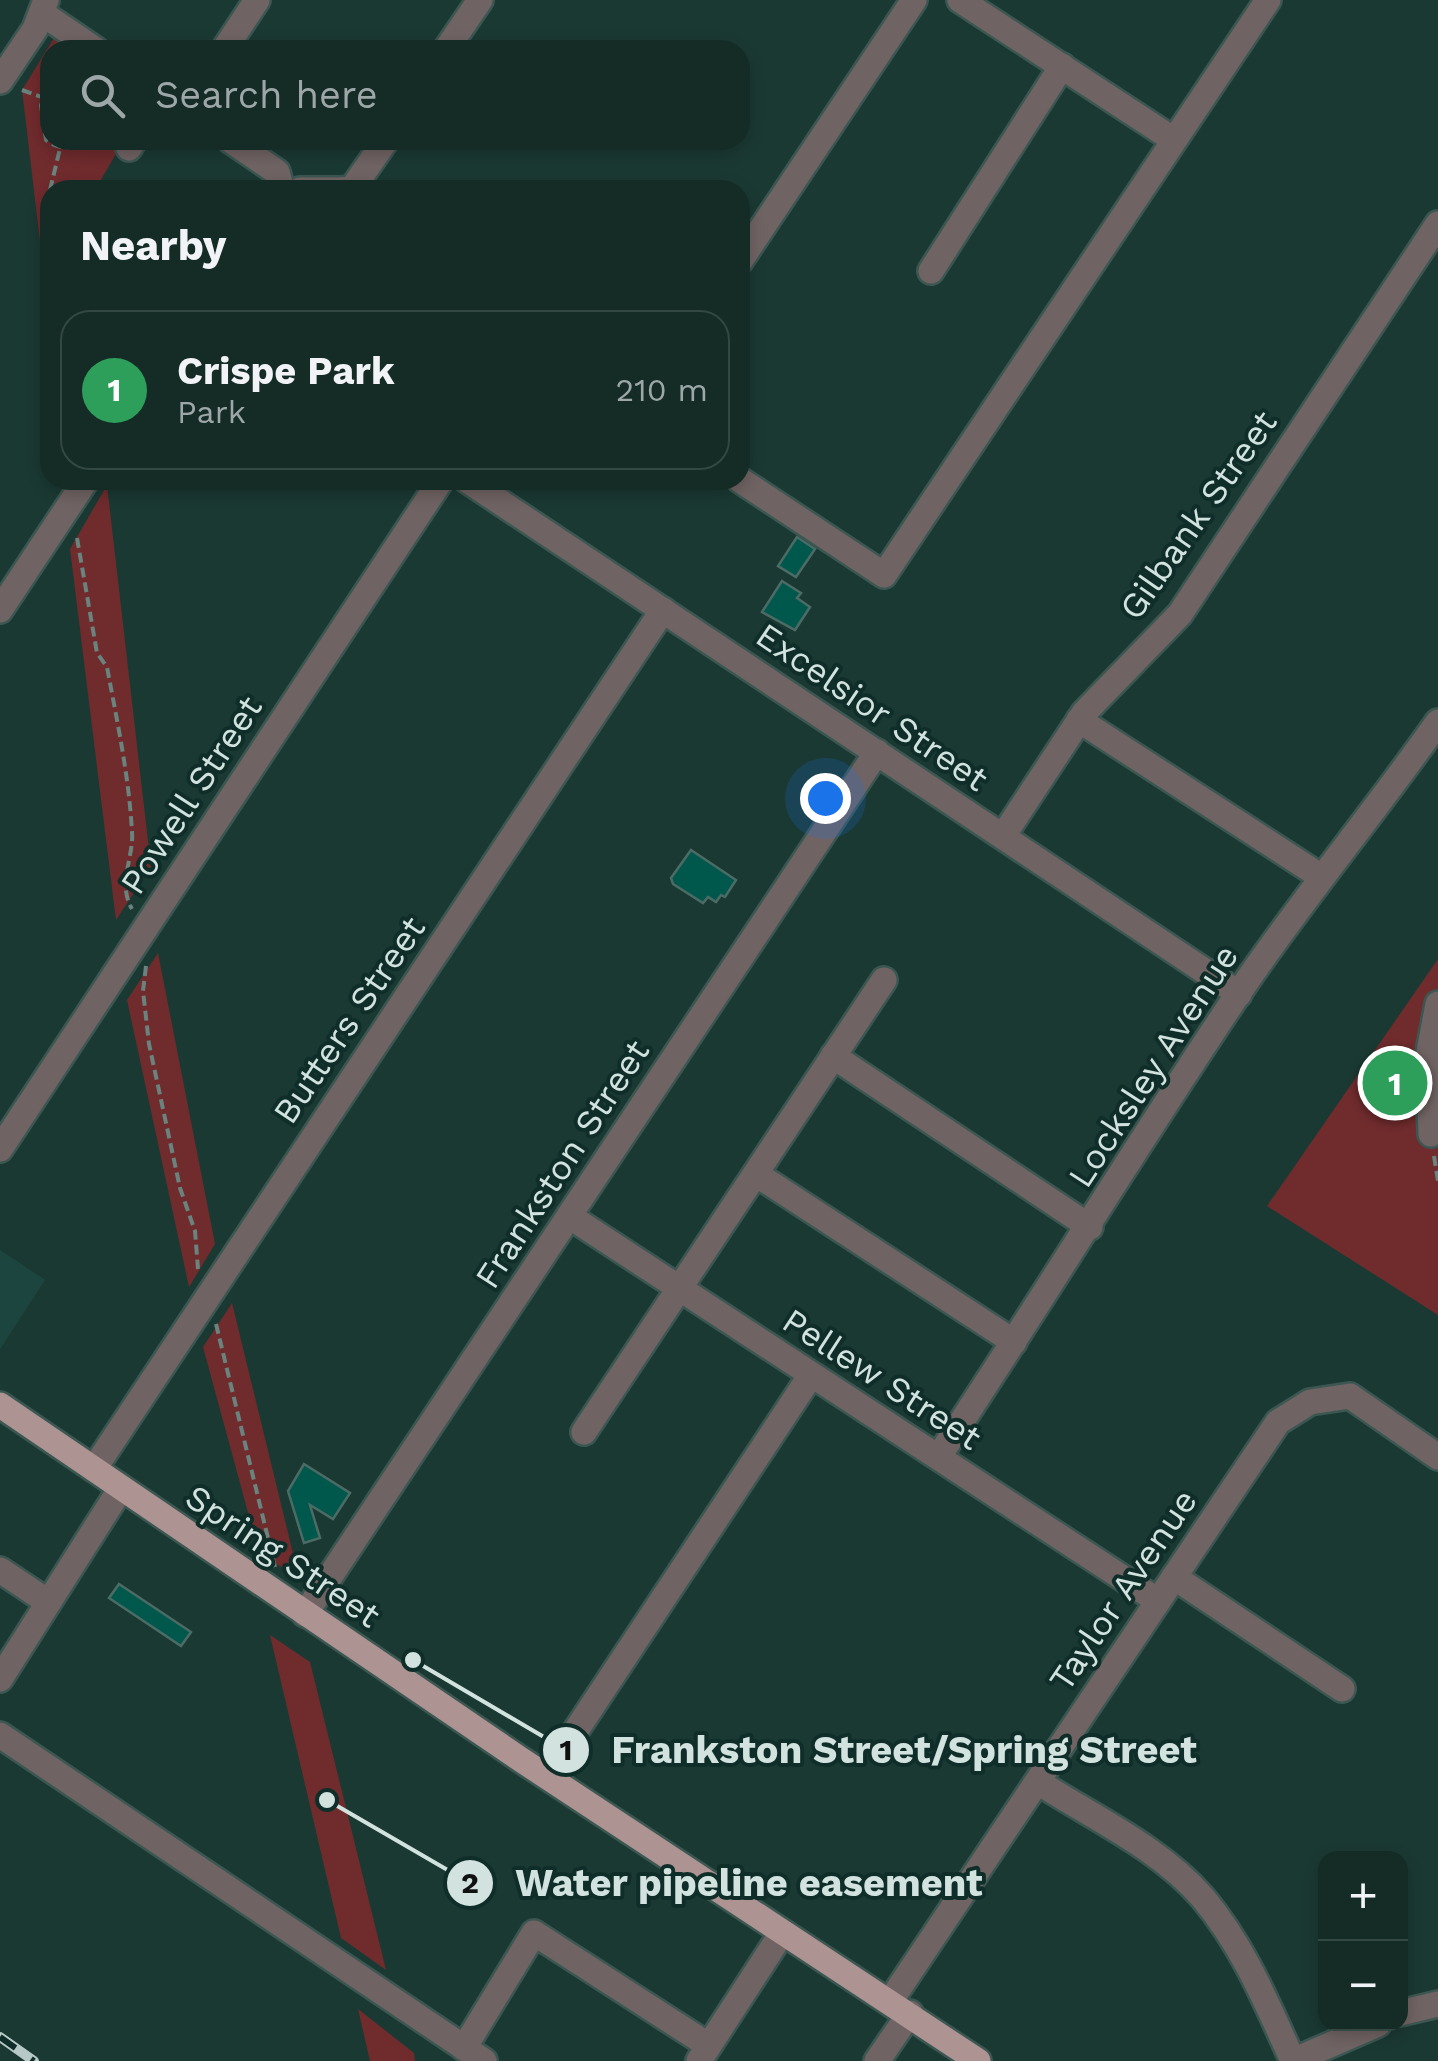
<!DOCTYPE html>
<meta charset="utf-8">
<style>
:root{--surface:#142b26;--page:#1d332e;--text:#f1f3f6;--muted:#9da7a7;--line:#334743;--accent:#1a73e8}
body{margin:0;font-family:"Work Sans",sans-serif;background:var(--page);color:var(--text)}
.controls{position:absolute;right:30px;bottom:30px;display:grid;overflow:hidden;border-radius:20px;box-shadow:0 5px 15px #0003}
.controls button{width:90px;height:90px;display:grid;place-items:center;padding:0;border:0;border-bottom:2px solid var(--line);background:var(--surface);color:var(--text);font:50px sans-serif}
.you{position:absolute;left:825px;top:798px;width:35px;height:35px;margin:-25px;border:8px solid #fff;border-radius:50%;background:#1a73e8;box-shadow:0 0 0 15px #1a73e833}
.badge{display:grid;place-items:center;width:65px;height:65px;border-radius:50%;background:var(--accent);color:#fff;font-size:32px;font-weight:700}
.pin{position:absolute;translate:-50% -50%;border:5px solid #fff;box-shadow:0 2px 10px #0006}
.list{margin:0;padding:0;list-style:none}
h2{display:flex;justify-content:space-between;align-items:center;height:130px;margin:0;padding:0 40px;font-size:42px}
h2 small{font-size:32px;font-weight:400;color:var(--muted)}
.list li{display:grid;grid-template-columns:65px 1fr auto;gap:30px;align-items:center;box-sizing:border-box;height:160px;margin:0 20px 20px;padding:0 20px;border:2px solid var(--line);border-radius:30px}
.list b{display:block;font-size:38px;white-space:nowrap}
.list p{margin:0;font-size:32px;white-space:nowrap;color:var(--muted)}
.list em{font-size:32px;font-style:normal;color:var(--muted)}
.icon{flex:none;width:55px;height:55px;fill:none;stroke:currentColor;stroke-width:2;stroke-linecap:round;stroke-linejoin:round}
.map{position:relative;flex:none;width:1438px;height:2061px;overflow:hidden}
.search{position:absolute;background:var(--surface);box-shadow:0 5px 15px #0003;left:40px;top:40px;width:710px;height:110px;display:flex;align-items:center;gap:25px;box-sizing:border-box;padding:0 35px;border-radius:30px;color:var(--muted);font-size:38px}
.panel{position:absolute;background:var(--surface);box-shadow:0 5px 15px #0003;left:40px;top:180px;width:710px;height:310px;border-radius:30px}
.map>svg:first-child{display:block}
</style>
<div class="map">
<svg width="1438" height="2061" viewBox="0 0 1438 2061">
<rect width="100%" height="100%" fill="#1b3933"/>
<path fill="#1d453f" d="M0,1250L45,1280L0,1349Z"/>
<g fill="#702b2d">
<path d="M57,33L83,50H50V140H124L95,190H50V325L22,90Z"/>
<path d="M107,485L151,867L116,920L70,549Z"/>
<path d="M158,953L215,1244L189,1287L127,1000Z"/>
<path d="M1438,959V1315L1267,1206Z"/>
<path d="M232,1303L299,1578L259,1553L203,1347Z"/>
<path d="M270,1635L310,1662L386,1970L341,1938Z"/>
<path d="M358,2009L414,2053L415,2061H370Z"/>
</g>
<g fill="#00584d" stroke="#4c6b65" stroke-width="2.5">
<path d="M797,537L815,549L796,577L778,566Z"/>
<path d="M782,581L801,593L797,598L810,607L795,630L762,612Z"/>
<path d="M691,850L736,880L725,897L721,895L716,902L708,897L703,903L673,884L671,878Z"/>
<path d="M304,1464L350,1493L333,1519L310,1505L320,1538L304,1543L288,1491Z"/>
<path d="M119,1584L191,1632L181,1646L109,1598Z"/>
</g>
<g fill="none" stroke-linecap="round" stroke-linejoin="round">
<g stroke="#3c5752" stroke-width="30">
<g id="minor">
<path d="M960,0L1174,140"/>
<path d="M43,14L96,50"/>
<path d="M224,50L257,0"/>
<path d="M446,50L480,0"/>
<path d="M0,81L35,29L46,0"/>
<path d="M230,140L277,172L282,190"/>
<path d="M129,148L134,140"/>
<path d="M300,190H340"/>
<path d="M341,190L352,189L386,140"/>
<path d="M740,261L914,0"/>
<path d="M931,271L1062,66"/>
<path d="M467,480L1239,994"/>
<path d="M740,480L884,575L1268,0"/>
<path d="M0,610L86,480"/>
<path d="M1079,720L1320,876"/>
<path d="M1003,836L1084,713L1180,614L1438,224"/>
<path d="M833,1056L1090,1227"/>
<path d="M1431,1134L1428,1057L1438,1004"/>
<path d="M0,1149L441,480"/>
<path d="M756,1174L1014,1342"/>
<path d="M569,1216L1158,1601"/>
<path d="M584,1432L884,980"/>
<path d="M939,1456C1041,1302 1137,1144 1240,991C1303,898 1374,813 1438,722"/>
<path d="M94,1469L663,610"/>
<path d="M0,1570L48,1602"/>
<path d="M1174,1577L1342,1689"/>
<path d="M305,1614L877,752"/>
<path d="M0,1679L121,1488"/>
<path d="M0,1735L484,2061"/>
<path d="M546,1776L811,1375"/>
<path d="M1038,1782C1092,1817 1160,1848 1203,1898C1244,1947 1267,2004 1293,2061L1378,2024"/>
<path d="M891,2000L1278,1422L1310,1402L1350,1396L1438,1457"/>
<path d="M1400,2013L1438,2004"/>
<path d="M464,2048L534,1933L708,2045"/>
<path d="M699,2061L782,1933"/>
<path d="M877,2061L910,2013"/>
</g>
</g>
<g stroke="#3c5752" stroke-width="30">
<path id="major" d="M0,1405L520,1759L978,2061"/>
</g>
<g stroke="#6a837e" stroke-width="4" stroke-dasharray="10 5" stroke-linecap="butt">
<path d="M22,90L50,100"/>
<path d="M50,90L41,105L46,140C60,151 79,150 94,140"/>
<path d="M50,190L42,225L50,279"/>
<path d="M50,190L62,140"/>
<path d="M77,538L97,653L107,667C117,721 129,776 132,832C134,857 117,884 132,909"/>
<path d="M146,966L143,991L149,1044L180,1188L195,1231L198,1269"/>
<path d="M1434,1156L1438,1181"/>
<path d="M216,1324L275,1567"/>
</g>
<use href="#minor" stroke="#706363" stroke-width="25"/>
<use href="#major" stroke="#ad9392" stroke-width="25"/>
<g stroke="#b6c9c6" stroke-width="10">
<path id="rail" d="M0,2037L34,2061"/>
</g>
<use href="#rail" stroke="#102e29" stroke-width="6" stroke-dasharray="19" stroke-linecap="butt"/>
</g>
<g text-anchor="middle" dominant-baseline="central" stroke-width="8" stroke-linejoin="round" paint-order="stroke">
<g font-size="35" fill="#d1e2df" stroke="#102e29">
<text transform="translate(1198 515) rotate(-55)">Gilbank Street</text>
<text transform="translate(872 707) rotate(34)">Excelsior Street</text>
<text transform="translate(191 795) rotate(-57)">Powell Street</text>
<text transform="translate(349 1020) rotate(-56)">Butters Street</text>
<text transform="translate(1153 1066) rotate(-57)">Locksley Avenue</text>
<text transform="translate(562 1164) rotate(-57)">Frankston Street</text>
<text transform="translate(882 1379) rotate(33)">Pellew Street</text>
<text transform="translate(283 1556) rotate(34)">Spring Street</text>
<text transform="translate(1123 1590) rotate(-56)">Taylor Avenue</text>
</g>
</g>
<path fill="none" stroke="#d1e2df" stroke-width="4" d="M413 1660L566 1750M327 1800L470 1883"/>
<g fill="#d1e2df" stroke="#102e29" stroke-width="4">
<circle cx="413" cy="1660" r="10"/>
<circle cx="327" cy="1800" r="10"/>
<circle cx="566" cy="1750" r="25"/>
<circle cx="470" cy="1883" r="25"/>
</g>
<g font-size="30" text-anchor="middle" font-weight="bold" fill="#111">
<text x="566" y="1760">1</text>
<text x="470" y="1893">2</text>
</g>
<g font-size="38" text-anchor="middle" font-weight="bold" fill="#d1e2df" stroke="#102e29" stroke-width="8" stroke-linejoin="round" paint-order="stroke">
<text x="904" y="1763">Frankston Street/Spring Street</text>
<text x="749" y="1896">Water pipeline easement</text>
</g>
</svg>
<div class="controls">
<button>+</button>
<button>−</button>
</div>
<div class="you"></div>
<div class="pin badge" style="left:1395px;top:1083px;background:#2e9e5b">1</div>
<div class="search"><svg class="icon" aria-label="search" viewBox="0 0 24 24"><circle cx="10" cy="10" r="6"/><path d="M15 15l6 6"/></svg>Search here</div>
<section class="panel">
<h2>Nearby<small></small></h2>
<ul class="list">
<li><span class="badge" style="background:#2e9e5b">1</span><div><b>Crispe Park</b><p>Park</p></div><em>210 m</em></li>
</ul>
</section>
</div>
